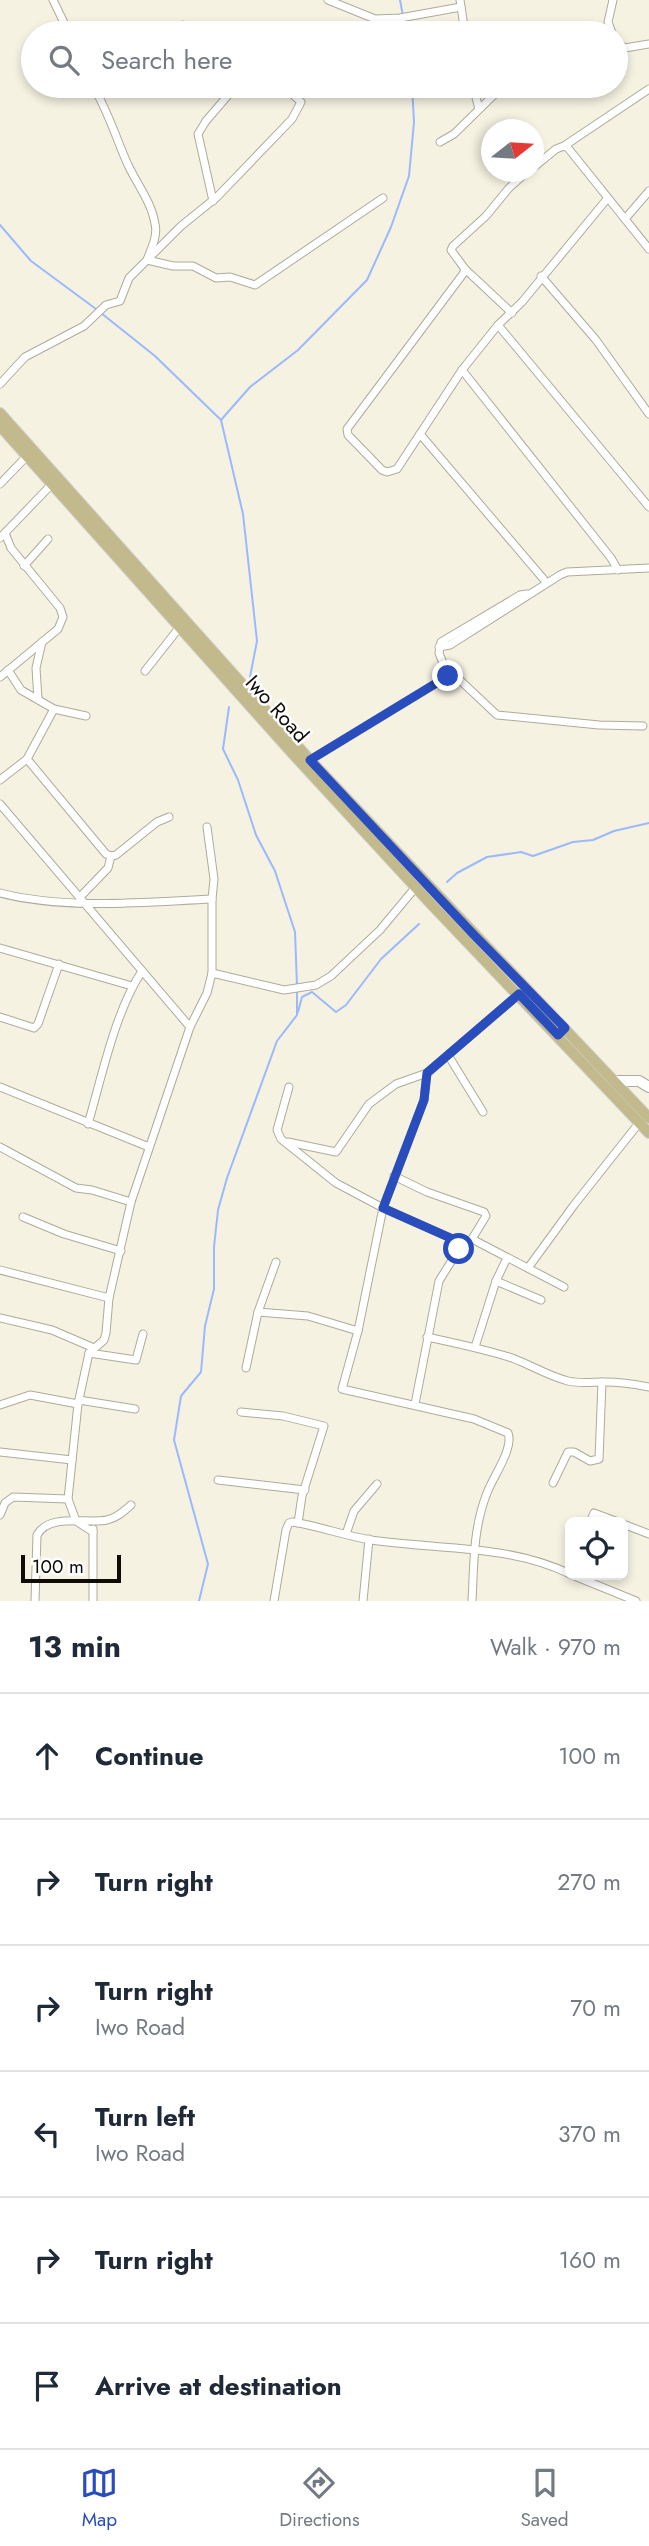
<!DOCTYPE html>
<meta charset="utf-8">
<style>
:root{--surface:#fff;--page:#f6f6f7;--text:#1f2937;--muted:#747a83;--line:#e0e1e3;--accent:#294dbc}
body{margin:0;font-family:Jost,sans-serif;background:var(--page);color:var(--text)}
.controls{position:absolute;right:21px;bottom:21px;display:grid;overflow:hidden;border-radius:10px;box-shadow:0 4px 10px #0003}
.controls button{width:63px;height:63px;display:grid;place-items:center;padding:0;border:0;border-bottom:2px solid var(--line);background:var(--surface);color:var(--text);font:35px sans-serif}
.compass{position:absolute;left:481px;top:119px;width:63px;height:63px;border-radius:50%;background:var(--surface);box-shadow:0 4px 10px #0003;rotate:73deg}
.scale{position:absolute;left:21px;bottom:18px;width:100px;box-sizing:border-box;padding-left:7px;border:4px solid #0d0c07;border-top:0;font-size:19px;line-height:24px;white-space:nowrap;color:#0d0c07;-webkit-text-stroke:5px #fff;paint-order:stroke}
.stop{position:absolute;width:21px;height:21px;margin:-16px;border:5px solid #294dbc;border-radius:50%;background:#fff}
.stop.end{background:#294dbc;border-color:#fff;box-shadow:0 2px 7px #0008}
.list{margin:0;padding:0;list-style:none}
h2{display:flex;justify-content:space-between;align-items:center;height:91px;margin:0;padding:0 28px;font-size:30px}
h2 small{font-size:23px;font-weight:400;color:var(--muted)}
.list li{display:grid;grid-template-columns:46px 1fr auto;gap:21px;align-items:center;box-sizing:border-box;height:126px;padding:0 28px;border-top:2px solid var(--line)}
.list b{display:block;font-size:26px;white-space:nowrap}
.list p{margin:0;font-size:23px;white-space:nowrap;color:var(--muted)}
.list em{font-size:23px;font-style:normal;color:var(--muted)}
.icon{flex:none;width:38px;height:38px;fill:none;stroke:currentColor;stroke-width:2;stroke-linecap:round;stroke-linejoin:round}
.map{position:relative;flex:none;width:649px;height:1601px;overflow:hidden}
.search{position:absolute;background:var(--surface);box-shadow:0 4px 10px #0003;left:21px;right:21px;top:21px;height:77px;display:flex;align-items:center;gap:18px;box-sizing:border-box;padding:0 24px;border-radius:38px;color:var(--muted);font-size:26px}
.sheet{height:847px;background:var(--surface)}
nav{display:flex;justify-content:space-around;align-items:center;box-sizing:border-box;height:98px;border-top:2px solid var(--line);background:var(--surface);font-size:19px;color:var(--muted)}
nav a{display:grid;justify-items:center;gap:4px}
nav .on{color:var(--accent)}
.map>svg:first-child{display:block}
</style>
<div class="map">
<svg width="649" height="1601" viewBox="0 0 649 1601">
<rect width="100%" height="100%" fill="#f5f2e2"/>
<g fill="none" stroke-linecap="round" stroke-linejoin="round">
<g stroke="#9bb9fc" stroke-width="2">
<path d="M400,0L403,16"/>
<path d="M404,22L405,33"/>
<path d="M0,225L31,261L96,309"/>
<path d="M101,313L155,356L221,420"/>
<path d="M249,682L257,641L243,514L221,420L250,387L298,350L367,280L391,227L409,176L414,122L412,86"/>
<path d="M229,707L223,749L238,780L256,835L275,871L295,932L297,986"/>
<path d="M447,882L457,873L487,857L521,852L533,856L573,842L593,840L614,831L649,823"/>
<path d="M298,1012L302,997L312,992L336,1012L346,1005L381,959L419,924"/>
<path d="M199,1601L208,1564L174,1440L181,1396L201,1372L205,1326L214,1289V1247L218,1210L227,1178L277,1041L297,1015V991"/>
</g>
<g stroke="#aeab9c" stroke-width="9">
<g id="street">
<path d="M53,0L69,33"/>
<path d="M328,0L375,19L400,18L461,7"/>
<path d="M460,0L465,33"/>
<path d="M183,25L200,33"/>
<path d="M612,33L608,22L613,0"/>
<path d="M616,43L625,48L649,44"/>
<path d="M93,86C108,111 116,138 128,165C137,184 152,203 155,224C158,236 151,249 147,260L173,266H193L216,278L230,277L255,285L383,198"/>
<path d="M473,86L479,109"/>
<path d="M440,142L454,134L503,86"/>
<path d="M564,146L649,89"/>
<path d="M534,167L556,149L564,146L568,148L649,249"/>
<path d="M527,172L509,188L486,216L453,246L451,250L465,269L463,274L347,429L348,435L382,470L387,472L397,469L462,370L498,325L522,302L607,199"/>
<path d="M213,201L198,134L206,121L236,86"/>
<path d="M625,219L649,191"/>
<path d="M465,269L512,313"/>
<path d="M541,276L596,340L649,414"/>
<path d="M498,325L649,507"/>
<path d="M462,370L611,558L618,570"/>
<path d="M0,384L25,357L84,326L106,305L120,301L129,278L181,226L217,197L292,119L301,102L283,86"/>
<path d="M420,434L546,582"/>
<path d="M0,484L27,456"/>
<path d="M0,538L51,485"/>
<path d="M24,566L48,539"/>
<path d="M439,647L450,645L560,575L567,572L649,568"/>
<path d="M8,670L21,690L54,709L86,716"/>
<path d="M145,671L179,628"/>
<path d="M448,676L439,653L441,642L520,595L527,594"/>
<path d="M0,677L58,629L63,617L60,608L11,548L5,533"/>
<path d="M38,699L36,668L42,642"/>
<path d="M27,759L106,854L111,856"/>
<path d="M310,760L448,676L456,677L462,682L497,715L599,725L643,726"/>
<path d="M0,780L27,759L54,709"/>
<path d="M0,804L190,1027"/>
<path d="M111,856L116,855L157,822L169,817"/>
<path d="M0,893C67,910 143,902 212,899"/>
<path d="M80,897L108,868L111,856"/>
<path d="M0,948L132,986"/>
<path d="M212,973L284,990L316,985L331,976L380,930L415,888"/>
<path d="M0,1017L34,1028L38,1024L59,964"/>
<path d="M448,1055L483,1112"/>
<path d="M427,1073L424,1100L383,1208L358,1331L342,1389L474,1419L508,1433C514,1448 493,1477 487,1493C473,1528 474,1564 472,1601"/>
<path d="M0,1087L149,1147"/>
<path d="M289,1087L277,1130L281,1139L336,1183L383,1208L464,1244"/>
<path d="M88,1124C102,1076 115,1012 142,971"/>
<path d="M288,1142L336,1152L369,1104L396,1084L427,1073L519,994"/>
<path d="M0,1147L76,1188L92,1190L131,1202"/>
<path d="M394,1176L427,1192L484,1212L486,1216L472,1239L459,1249L439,1281L415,1404"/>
<path d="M23,1217L64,1234L121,1251"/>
<path d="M472,1239L564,1287"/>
<path d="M276,1262L258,1312L308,1316L358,1331"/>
<path d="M528,1268L574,1205L639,1123"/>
<path d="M0,1270L109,1298"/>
<path d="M496,1281L541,1300"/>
<path d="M0,1318L52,1330L94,1348"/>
<path d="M427,1337C455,1343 484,1349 512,1358C531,1365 548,1376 568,1381C581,1384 592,1382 605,1382C620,1382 634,1384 649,1387"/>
<path d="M475,1347L496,1281L507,1258"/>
<path d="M89,1353L136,1360L143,1334"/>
<path d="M246,1368L258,1312"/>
<path d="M79,1400L135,1409"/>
<path d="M0,1405L30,1395L78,1404"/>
<path d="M241,1412L283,1416L324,1426L302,1496L298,1523"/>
<path d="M0,1452L72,1460"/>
<path d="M218,1480L305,1490"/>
<path d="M553,1483L568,1452H574L590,1461L599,1459L602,1382"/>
<path d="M0,1515L5,1503L13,1497L68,1499"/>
<path d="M590,1522L594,1513L618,1522"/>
<path d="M623,1524L649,1534"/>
<path d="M93,1532L76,1521L68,1499L78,1404L89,1353L104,1340L106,1333L109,1298L131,1202L190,1027L207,993L212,973V899L214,879L207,827"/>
<path d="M346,1534L354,1511L377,1484"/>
<path d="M572,1575L636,1601"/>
<path d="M35,1601L37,1535C49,1513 87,1524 107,1520C117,1518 124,1511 131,1505"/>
<path d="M93,1601V1529"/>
<path d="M274,1601L286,1530L289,1523L293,1522C319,1526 345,1536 371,1540C439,1550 508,1544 570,1574"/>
<path d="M363,1601L369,1539"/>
</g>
</g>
<g stroke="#aeab9c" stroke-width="12">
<path id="secondary" d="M615,1081H639L649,1087"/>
</g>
<g stroke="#d3d3d2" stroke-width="12">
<g id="primary">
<path d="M0,413L310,760L649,1118"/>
<path d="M0,426L292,753L431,904L649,1133"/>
</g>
</g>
<use href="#street" stroke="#fff" stroke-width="7"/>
<use href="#secondary" stroke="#fff" stroke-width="10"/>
<use href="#primary" stroke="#c2b98c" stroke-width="10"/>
</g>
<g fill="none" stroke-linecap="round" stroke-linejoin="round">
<path stroke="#294dbc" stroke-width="9" d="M448,676L310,760L474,935L565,1028L558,1035L519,994L427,1073L424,1100L383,1208L464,1244L459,1249"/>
</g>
<g text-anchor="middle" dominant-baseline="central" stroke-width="5" stroke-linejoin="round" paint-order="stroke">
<g font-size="21" fill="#0d0c07" stroke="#fff">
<text transform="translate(277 709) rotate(48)">Iwo Road</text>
</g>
</g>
</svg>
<div class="controls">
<button><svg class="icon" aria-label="locate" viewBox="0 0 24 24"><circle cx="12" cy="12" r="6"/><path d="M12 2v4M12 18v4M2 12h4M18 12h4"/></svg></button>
</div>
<svg class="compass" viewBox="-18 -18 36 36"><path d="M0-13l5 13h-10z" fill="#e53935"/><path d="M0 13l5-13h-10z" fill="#747a83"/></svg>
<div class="scale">100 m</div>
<div class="stop" style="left:459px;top:1249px"></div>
<div class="stop end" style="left:448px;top:676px"></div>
<div class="search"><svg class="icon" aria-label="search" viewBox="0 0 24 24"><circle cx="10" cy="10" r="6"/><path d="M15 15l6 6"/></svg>Search here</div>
</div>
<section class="sheet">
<h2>13 min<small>Walk · 970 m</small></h2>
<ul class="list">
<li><svg class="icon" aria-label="ahead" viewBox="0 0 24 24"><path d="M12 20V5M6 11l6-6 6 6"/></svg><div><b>Continue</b></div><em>100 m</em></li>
<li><svg class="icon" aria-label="right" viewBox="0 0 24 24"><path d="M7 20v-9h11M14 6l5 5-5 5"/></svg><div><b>Turn right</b></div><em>270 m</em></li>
<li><svg class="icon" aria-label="right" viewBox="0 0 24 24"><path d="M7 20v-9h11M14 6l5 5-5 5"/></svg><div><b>Turn right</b><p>Iwo Road</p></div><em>70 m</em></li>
<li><svg class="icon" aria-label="left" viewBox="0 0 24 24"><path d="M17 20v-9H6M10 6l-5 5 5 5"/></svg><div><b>Turn left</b><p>Iwo Road</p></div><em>370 m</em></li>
<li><svg class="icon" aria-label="right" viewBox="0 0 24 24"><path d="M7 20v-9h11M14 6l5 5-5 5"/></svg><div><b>Turn right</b></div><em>160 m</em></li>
<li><svg class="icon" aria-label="arrive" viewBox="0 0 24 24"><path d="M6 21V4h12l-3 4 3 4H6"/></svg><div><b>Arrive at destination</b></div></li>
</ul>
</section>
<nav>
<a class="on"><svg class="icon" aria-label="map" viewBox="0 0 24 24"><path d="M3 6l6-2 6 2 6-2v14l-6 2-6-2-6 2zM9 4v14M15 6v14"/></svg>Map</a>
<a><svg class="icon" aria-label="directions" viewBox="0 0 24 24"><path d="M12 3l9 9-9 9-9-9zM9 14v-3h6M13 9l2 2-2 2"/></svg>Directions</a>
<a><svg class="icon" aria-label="saved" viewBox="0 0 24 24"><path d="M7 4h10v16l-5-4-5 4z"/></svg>Saved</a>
</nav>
